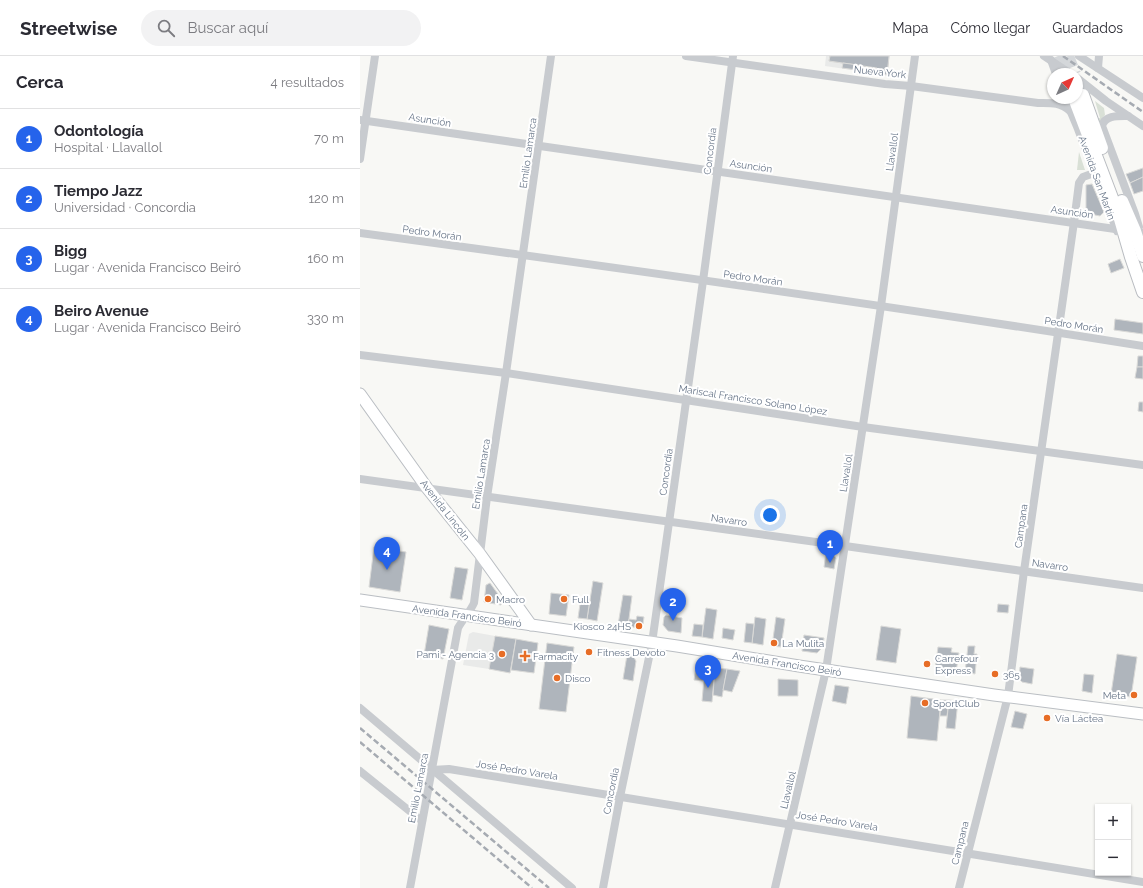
<!DOCTYPE html>
<html lang="es">
<meta charset="utf-8">
<style>
:root{--surface:#fff;--page:#f2f2f3;--text:#2b2b33;--muted:#7c7c81;--line:#e1e1e2;--accent:#2563eb}
body{margin:0;font-family:Raleway,sans-serif;background:var(--page);color:var(--text)}
.controls{position:absolute;right:12px;bottom:12px;display:grid;overflow:hidden;border-radius:0px;box-shadow:0 1px 3px #0004}
.controls button{width:36px;height:36px;display:grid;place-items:center;padding:0;border:0;border-bottom:1px solid var(--line);background:var(--surface);color:var(--text);font:20px sans-serif}
.compass{position:absolute;left:687px;top:12px;width:36px;height:36px;border-radius:50%;background:var(--surface);box-shadow:0 1px 3px #0004;rotate:45deg}
.you{position:absolute;left:410px;top:459px;width:14px;height:14px;margin:-10px;border:3px solid #fff;border-radius:50%;background:#1a73e8;box-shadow:0 0 0 6px #1a73e833}
.badge{display:grid;place-items:center;width:26px;height:26px;border-radius:50%;background:var(--accent);color:#fff;font-size:13px;font-weight:700}
.pin{position:absolute;translate:-50% -33px;filter:drop-shadow(0 1px 2px #0008)}
.pin::after{content:'';position:absolute;top:21px;width:14px;height:12px;background:inherit;clip-path:polygon(0 0,100% 0,50% 100%)}
.list{margin:0;padding:0;list-style:none}
h2{display:flex;justify-content:space-between;align-items:center;height:52px;margin:0;padding:0 16px;font-size:17px}
h2 small{font-size:13px;font-weight:400;color:var(--muted)}
.list li{display:grid;grid-template-columns:26px 1fr auto;gap:12px;align-items:center;box-sizing:border-box;height:60px;padding:0 16px;border-top:1px solid var(--line)}
.list b{display:block;font-size:15px;white-space:nowrap}
.list p{margin:0;font-size:13px;white-space:nowrap;color:var(--muted)}
.list em{font-size:13px;font-style:normal;color:var(--muted)}
.icon{flex:none;width:22px;height:22px;fill:none;stroke:currentColor;stroke-width:2;stroke-linecap:round;stroke-linejoin:round}
.map{position:relative;flex:none;width:783px;height:832px;overflow:hidden}
header{display:flex;align-items:center;gap:24px;box-sizing:border-box;height:56px;padding:0 20px;background:var(--surface);border-bottom:1px solid var(--line)}
header strong{font-size:19px}
nav{display:flex;gap:22px;margin-inline-start:auto;font-size:14px}
.search{width:280px;height:36px;background:var(--page);display:flex;align-items:center;gap:10px;box-sizing:border-box;padding:0 14px;border-radius:22px;color:var(--muted);font-size:15px}
main{display:flex}
aside{flex:1;background:var(--surface)}
.map>svg:first-child{display:block}
</style>
<header>
<strong>Streetwise</strong>
<div class="search"><svg class="icon" aria-label="search" viewBox="0 0 24 24"><circle cx="10" cy="10" r="6"/><path d="M15 15l6 6"/></svg>Buscar aquí</div>
<nav><a>Mapa</a><a>Cómo llegar</a><a>Guardados</a></nav>
</header>
<main>
<aside>
<h2>Cerca<small>4 resultados</small></h2>
<ul class="list">
<li><span class="badge">1</span><div><b>Odontología</b><p>Hospital · Llavallol</p></div><em>70 m</em></li>
<li><span class="badge">2</span><div><b>Tiempo Jazz</b><p>Universidad · Concordia</p></div><em>120 m</em></li>
<li><span class="badge">3</span><div><b>Bigg</b><p>Lugar · Avenida Francisco Beiró</p></div><em>160 m</em></li>
<li><span class="badge">4</span><div><b>Beiro Avenue</b><p>Lugar · Avenida Francisco Beiró</p></div><em>330 m</em></li>
</ul>
</aside>
<div class="map">
<svg width="783" height="832" viewBox="0 0 783 832">
<rect width="100%" height="100%" fill="#f8f8f5"/>
<g fill="#e9eae9">
<path d="M466,0H529L527,19L465,10Z"/>
<path d="M113,576L135,580L129,613L103,609L109,578Z"/>
</g>
<g fill="#d9e0d6">
<path d="M735,45L744,52L745,59L738,68L736,63L740,62Z"/>
<path d="M719,96L725,114H717Z"/>
</g>
<g fill="#afb5bc" stroke="#dadad8">
<path d="M470,0H529L527,19L516,17L517,12L469,5Z"/>
<path d="M470,0H529L527,19L516,17L517,12L469,5Z"/>
<path d="M483,7L498,9L497,14L482,12Z"/>
<path d="M783,112V121L770,127L766,118Z"/>
<path d="M783,121V135L774,138L770,127Z"/>
<path d="M732,128L744,156L740,160L730,158L726,154V129Z"/>
<path d="M760,203L764,212L751,217L748,208Z"/>
<path d="M755,263L783,267V278L754,274Z"/>
<path d="M778,300H783V311H777Z"/>
<path d="M777,311H783V323L775,322Z"/>
<path d="M779,346H783V356L778,355Z"/>
<path d="M14,491L46,496L40,536L9,531Z"/>
<path d="M466,496L472,497L476,502L474,513L464,511Z"/>
<path d="M95,511L108,513L102,544L90,542Z"/>
<path d="M233,525L243,527L237,565L227,563Z"/>
<path d="M130,527L143,545L141,549L124,546L126,529Z"/>
<path d="M191,537L209,539L206,560L189,558Z"/>
<path d="M263,539L272,540L268,570L258,569Z"/>
<path d="M221,541L230,543L227,563L218,562Z"/>
<path d="M638,548L649,549L648,557L637,556Z"/>
<path d="M346,552L357,554L353,583L342,581Z"/>
<path d="M306,559L322,562L321,577L308,575L303,569L304,561Z"/>
<path d="M277,560L284,561L283,568L277,572L268,570L269,563L276,564Z"/>
<path d="M395,561L406,563L403,589L392,587Z"/>
<path d="M416,561L425,563L421,591L412,590Z"/>
<path d="M386,567L394,568L392,587L384,586Z"/>
<path d="M334,568L343,569L342,581L332,580Z"/>
<path d="M69,569L89,573L83,603L64,599Z"/>
<path d="M521,570L541,573L536,607L516,604Z"/>
<path d="M363,572L375,574L373,584L362,582Z"/>
<path d="M444,579L464,582L463,591L457,597L442,595Z"/>
<path d="M135,580L156,583L150,617L129,613Z"/>
<path d="M156,583L178,587L174,617L151,614Z"/>
<path d="M187,587L214,591L206,656L179,653Z"/>
<path d="M608,590H615L614,598H617L615,618L605,616Z"/>
<path d="M578,591L592,592L591,596L599,597L596,616L575,613Z"/>
<path d="M757,598L777,601L771,641L751,638Z"/>
<path d="M267,599L273,600L276,605L273,625L263,623Z"/>
<path d="M336,610L345,611L343,625L334,624Z"/>
<path d="M345,611L355,612L352,646L342,645Z"/>
<path d="M660,611L674,613L672,628L662,626L659,623Z"/>
<path d="M355,612L367,613L362,641L353,639Z"/>
<path d="M367,613L380,615L372,636L363,634Z"/>
<path d="M724,618L734,619L732,637L722,635Z"/>
<path d="M418,623L438,624V640H418Z"/>
<path d="M475,629L489,631L486,648L472,645Z"/>
<path d="M551,640L581,644L577,685L547,682Z"/>
<path d="M581,644H589L587,660H580Z"/>
<path d="M589,644L598,645L595,673L586,672Z"/>
<path d="M655,655L667,658L663,673L651,671Z"/>
</g>
<g fill="none" stroke-linecap="round" stroke-linejoin="round">
<g stroke="#d4d7da" stroke-width="12" stroke-dasharray="12 6" stroke-linecap="butt">
<path d="M698,0L705,18"/>
<path d="M708,0L715,18"/>
<path d="M717,24L723,39"/>
</g>
<g stroke="#babec3" stroke-width="13">
<g id="secondary">
<path d="M0,338L67,432L120,498L171,569"/>
<path d="M0,544L317,590L439,610L634,639L783,658"/>
</g>
</g>
<g stroke="#b9bcc1" stroke-width="14">
<g id="primary">
<path d="M723,39L742,92"/>
<path d="M714,42L760,163L771,201L783,236"/>
<path d="M762,145L775,175L783,200"/>
</g>
</g>
<g stroke="#c8cbcf" stroke-width="8">
<path d="M326,0L525,28L551,30L678,47C691,47 700,46 710,55"/>
<path d="M684,0L711,18"/>
<path d="M719,0L783,42"/>
<path d="M691,4L696,18"/>
<path d="M738,12L739,0"/>
<path d="M717,22L746,45L783,70"/>
<path d="M705,42L718,73L757,175"/>
<path d="M768,60C758,60 745,59 742,70L775,158L779,171L775,175L783,177"/>
<path d="M0,64L755,173"/>
<path d="M0,103L15,0"/>
<path d="M0,177C261,212 523,249 783,290"/>
<path d="M0,299L146,317L503,371L783,409"/>
<path d="M0,423L485,490L783,532"/>
<path d="M0,652L212,832"/>
<path d="M72,714L89,713L783,826"/>
<path d="M0,715L62,765"/>
<path d="M50,832L98,572C103,563 110,556 114,547L127,441L146,317L191,0"/>
<path d="M243,832L260,741L292,587L343,225L373,0"/>
<path d="M415,832L466,614L521,250L555,0"/>
<path d="M599,832L648,640L664,515L714,166L719,127L723,121L734,117"/>
</g>
<use href="#secondary" stroke="#fff" stroke-width="11"/>
<use href="#primary" stroke="#fff" stroke-width="12"/>
<g stroke="#a6abb2" stroke-width="2.5" stroke-dasharray="6 3" stroke-linecap="butt">
<path d="M703,0L783,56"/>
<path d="M0,672L189,832"/>
<path d="M0,686L172,832"/>
</g>
</g>
<g fill="#e76d26" stroke="#fff" stroke-width="1.5">
<circle cx="128" cy="543" r="4"/>
<circle cx="204" cy="543" r="4"/>
<circle cx="279" cy="570" r="4"/>
<circle cx="414" cy="587" r="4"/>
<circle cx="229" cy="596" r="4"/>
<circle cx="142" cy="598" r="4"/>
<path d="M163 594h4v4h4v4h-4v4h-4v-4h-4v-4h4z"/>
<circle cx="567" cy="608" r="4"/>
<circle cx="635" cy="618" r="4"/>
<circle cx="197" cy="622" r="4"/>
<circle cx="774" cy="639" r="4"/>
<circle cx="565" cy="647" r="4"/>
<circle cx="687" cy="662" r="4"/>
</g>
<g text-anchor="middle" dominant-baseline="central" stroke-width="4" stroke-linejoin="round" paint-order="stroke">
<g font-size="10" fill="#667487" stroke="#fff">
<text transform="translate(520 16) rotate(6)">Nueva York</text>
<text transform="translate(70 64) rotate(9)">Asunción</text>
<text transform="translate(350 95) rotate(-83)">Concordia</text>
<text transform="translate(532 96) rotate(-82)">Llavallol</text>
<text transform="translate(168 97) rotate(-82)">Emilio Lamarca</text>
<text transform="translate(391 110) rotate(8)">Asunción</text>
<text transform="translate(737 122) rotate(70)">Avenida San Martín</text>
<text transform="translate(712 156) rotate(8)">Asunción</text>
<text transform="translate(72 177) rotate(8)">Pedro Morán</text>
<text transform="translate(393 222) rotate(8)">Pedro Morán</text>
<text transform="translate(714 269) rotate(9)">Pedro Morán</text>
<text transform="translate(393 344) rotate(9)">Mariscal Francisco Solano López</text>
<text transform="translate(306 416) rotate(-82)">Concordia</text>
<text transform="translate(486 417) rotate(-81)">Llavallol</text>
<text transform="translate(121 418) rotate(-81)">Emilio Lamarca</text>
<text transform="translate(85 454) rotate(52)">Avenida Lincoln</text>
<text transform="translate(369 464) rotate(8)">Navarro</text>
<text transform="translate(661 470) rotate(-82)">Campana</text>
<text transform="translate(690 509) rotate(8)">Navarro</text>
<text transform="translate(107 560) rotate(8)">Avenida Francisco Beiró</text>
<text transform="translate(427 608) rotate(9)">Avenida Francisco Beiró</text>
<text transform="translate(157 714) rotate(9)">José Pedro Varela</text>
<text transform="translate(58 732) rotate(-79)">Emilio Lamarca</text>
<text transform="translate(428 734) rotate(-77)">Llavallol</text>
<text transform="translate(251 735) rotate(-79)">Concordia</text>
<text transform="translate(477 765) rotate(9)">José Pedro Varela</text>
<text transform="translate(600 787) rotate(-76)">Campana</text>
</g>
<g font-size="10" fill="#667487" stroke="#fff" text-anchor="start">
<text x="136" y="543">Macro</text>
<text x="212" y="543">Full</text>
<text x="271" y="570" text-anchor="end">Kiosco 24HS</text>
<text x="422" y="587">La Mulita</text>
<text x="237" y="596">Fitness Devoto</text>
<text x="134" y="598" text-anchor="end">Pami - Agencia 3</text>
<text x="173" y="600">Farmacity</text>
<text x="575" y="602">Carrefour<tspan x="575" dy="12">Express</tspan></text>
<text x="643" y="618">365</text>
<text x="205" y="622">Disco</text>
<text x="766" y="639" text-anchor="end">Meta</text>
<text x="573" y="647">SportClub</text>
<text x="695" y="662">Vía Láctea</text>
</g>
</g>
</svg>
<div class="controls">
<button>+</button>
<button>−</button>
</div>
<svg class="compass" viewBox="-18 -18 36 36"><path d="M0-13l5 13h-10z" fill="#e53935"/><path d="M0 13l5-13h-10z" fill="#7c7c81"/></svg>
<div class="you"></div>
<div class="pin badge" style="left:470px;top:507px">1</div>
<div class="pin badge" style="left:313px;top:565px">2</div>
<div class="pin badge" style="left:348px;top:632px">3</div>
<div class="pin badge" style="left:27px;top:514px">4</div>
</div>
</main>
